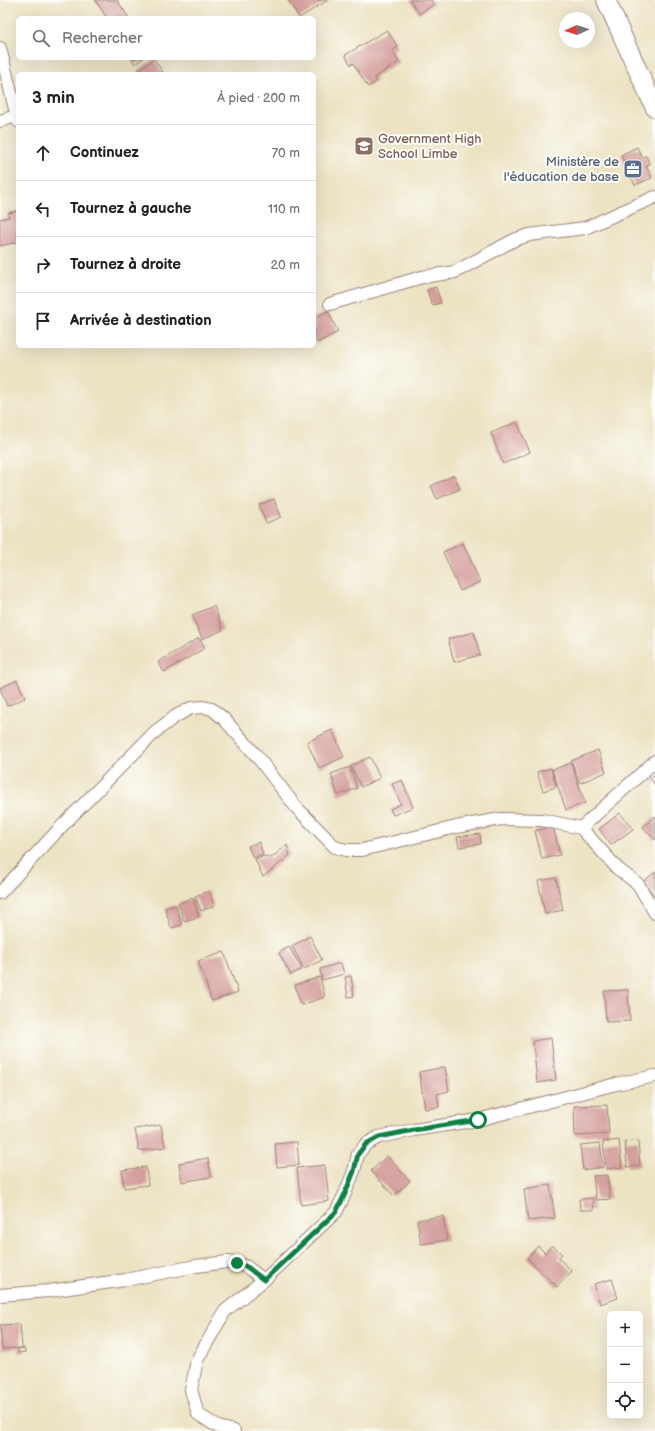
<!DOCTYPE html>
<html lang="fr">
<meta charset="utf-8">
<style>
:root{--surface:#fff;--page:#f2f2f2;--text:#202124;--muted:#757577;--line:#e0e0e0}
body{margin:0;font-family:"Balsamiq Sans",sans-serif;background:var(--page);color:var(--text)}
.controls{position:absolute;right:12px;bottom:12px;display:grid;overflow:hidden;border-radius:6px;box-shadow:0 4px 16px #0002}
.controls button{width:36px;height:36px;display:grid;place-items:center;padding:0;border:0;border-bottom:1px solid var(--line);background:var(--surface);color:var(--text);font:20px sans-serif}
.compass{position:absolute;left:559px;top:12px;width:36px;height:36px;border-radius:50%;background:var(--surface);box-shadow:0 4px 16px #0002;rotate:267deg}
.stop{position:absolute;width:12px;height:12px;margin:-9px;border:3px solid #0b8043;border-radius:50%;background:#fff}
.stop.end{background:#0b8043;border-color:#fff;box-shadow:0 1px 4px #0008}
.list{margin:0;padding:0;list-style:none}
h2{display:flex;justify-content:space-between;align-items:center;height:52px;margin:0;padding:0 16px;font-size:17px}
h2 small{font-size:13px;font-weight:400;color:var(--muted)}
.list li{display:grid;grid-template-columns:26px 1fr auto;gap:12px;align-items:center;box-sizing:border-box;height:56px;padding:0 16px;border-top:1px solid var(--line)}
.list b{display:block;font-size:15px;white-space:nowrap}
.list em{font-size:13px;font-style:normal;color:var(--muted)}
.icon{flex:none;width:22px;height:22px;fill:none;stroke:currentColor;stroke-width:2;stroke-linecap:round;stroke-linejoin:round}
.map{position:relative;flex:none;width:655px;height:1431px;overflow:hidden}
.search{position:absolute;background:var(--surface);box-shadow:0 4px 16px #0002;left:16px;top:16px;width:300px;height:44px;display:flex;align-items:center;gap:10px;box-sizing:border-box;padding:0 14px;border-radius:6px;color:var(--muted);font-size:15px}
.panel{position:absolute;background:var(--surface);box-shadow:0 4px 16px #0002;left:16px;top:72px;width:300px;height:276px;border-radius:6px}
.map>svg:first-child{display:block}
</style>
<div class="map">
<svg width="655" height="1431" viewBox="0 0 655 1431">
<rect width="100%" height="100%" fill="#fdfcf7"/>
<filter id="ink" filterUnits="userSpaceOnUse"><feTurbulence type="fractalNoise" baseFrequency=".025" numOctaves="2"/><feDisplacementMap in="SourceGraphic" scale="8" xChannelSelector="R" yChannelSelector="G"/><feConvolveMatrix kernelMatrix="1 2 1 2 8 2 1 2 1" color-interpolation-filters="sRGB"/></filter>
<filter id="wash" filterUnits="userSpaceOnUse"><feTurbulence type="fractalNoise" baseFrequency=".012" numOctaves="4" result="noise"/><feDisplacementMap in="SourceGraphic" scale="16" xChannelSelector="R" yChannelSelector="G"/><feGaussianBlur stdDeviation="0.9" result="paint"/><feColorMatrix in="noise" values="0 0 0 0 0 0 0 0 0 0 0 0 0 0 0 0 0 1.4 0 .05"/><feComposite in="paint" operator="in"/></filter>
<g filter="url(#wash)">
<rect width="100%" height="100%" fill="#ece3c3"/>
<g id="blocks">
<g fill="#d49e9c">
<path d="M95,0H117L129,18H107Z"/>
<path d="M288,0H328L299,18Z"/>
<path d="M410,0H431L434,4L419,14Z"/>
<path d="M387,30L398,47L392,51L399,62L374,78L377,81L368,87L353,63L351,65L345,55Z"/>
<path d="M131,58H144L135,64Z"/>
<path d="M154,59L164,74H140L138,70Z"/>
<path d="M637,147L642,157L646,156L650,164L646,166L652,178L635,185L621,155Z"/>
<path d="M18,211V242L0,246V219L9,217L8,213Z"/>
<path d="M436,287L441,303L432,305L427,290Z"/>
<path d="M328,311L338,332L317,343L314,337V318Z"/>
<path d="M517,422L530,452L503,464L491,433Z"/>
<path d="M454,475L460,489L437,499L431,486Z"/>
<path d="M274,499L281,517L266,523L259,505Z"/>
<path d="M463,543L480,582L460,591L443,552Z"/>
<path d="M214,606L223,630L202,639L192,615Z"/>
<path d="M474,632L480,655L454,662L448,639Z"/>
<path d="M199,638L205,648L164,672L158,662Z"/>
<path d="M17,680L25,698L7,706L0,688Z"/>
<path d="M332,730L344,757L319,768L307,742Z"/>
<path d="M598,750L606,772L580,783L571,761Z"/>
<path d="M370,757L380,778L361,787L351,766Z"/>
<path d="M571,763L585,803L566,810L552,770Z"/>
<path d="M350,767L357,788L338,795L331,774Z"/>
<path d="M551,768L556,787L543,791L537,772Z"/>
<path d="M655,774V785L650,778Z"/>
<path d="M402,780L413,807L393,815L390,809L401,804L392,784Z"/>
<path d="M620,813L633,829L611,845L599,829Z"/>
<path d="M655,816V840L643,827Z"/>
<path d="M553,826L560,855L542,859L535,831Z"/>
<path d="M480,834L481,844L459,847L457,837Z"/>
<path d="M259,842L263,854L253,858L248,846Z"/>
<path d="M287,845L290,855L263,877L255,859L265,856L271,858Z"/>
<path d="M655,872V896L643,882Z"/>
<path d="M556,878L563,910L545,914L538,881Z"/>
<path d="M209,891L214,906L201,911L195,896Z"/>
<path d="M193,898L199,917L184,921L178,903Z"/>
<path d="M176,905L182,925L171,928L165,908Z"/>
<path d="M310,936L322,960L304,969L292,946Z"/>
<path d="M289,947L302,969L291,975L279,953Z"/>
<path d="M224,952L238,992L212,1001L198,961Z"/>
<path d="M341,963L344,974L322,980L320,969Z"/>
<path d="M351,976L354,996L348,997L345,977Z"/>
<path d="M320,977L325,997L301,1005L295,985Z"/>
<path d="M628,990L630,1021L606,1022L604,991Z"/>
<path d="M551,1038L556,1080L537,1083L533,1041Z"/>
<path d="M445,1067L449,1091L437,1094L439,1107L425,1109L419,1072Z"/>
<path d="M607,1105L609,1134L575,1136L574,1106Z"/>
<path d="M161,1125L165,1147L139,1151L135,1129Z"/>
<path d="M619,1140L622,1167L606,1169L603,1142Z"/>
<path d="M638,1140L640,1166L627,1167L625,1142Z"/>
<path d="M297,1142L299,1165L277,1167L275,1144Z"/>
<path d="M600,1143L603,1167L583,1170L580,1145Z"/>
<path d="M387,1156L410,1181L394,1196L371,1171Z"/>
<path d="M208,1158L211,1177L182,1182L179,1163Z"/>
<path d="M325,1165L329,1201L301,1205L297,1168Z"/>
<path d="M146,1167L148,1185L124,1188L122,1170Z"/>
<path d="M607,1175L610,1199L596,1200L593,1176Z"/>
<path d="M550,1185L555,1218L528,1221L524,1189Z"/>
<path d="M593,1198L594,1210H580L579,1199Z"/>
<path d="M443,1216L447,1240L421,1244L417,1220Z"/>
<path d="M552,1245L562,1254L558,1258L572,1271L557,1287L527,1258L538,1246L545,1253Z"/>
<path d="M612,1279L618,1298L600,1304L594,1284Z"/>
<path d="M20,1324L22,1348L2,1349L0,1325Z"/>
<path d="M24,1348L25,1352L18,1353V1349Z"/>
</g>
</g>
</g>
<g filter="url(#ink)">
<use href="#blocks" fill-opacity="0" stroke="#9b8177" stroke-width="1"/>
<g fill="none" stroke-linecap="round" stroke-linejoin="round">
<g stroke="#9b8177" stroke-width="14">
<g id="minor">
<path d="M0,48L18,121"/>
<path d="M0,121L16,116"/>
<path d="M330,304L422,277L455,272L514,240L529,235L585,228L655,197"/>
<path d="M581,828L655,761"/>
<path d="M0,893L62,826L156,731L176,716L191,708L203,707L212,709L224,719L256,755L296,807L335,847L346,850H362L456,827L501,819L542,820L581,828L618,869L638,884L655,913"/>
<path d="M0,1295L49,1291L125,1280L196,1266L227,1262L237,1263L247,1267L264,1280"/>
<path d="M234,1431L218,1427L198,1414L191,1390L197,1360L225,1311L264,1280L336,1212L344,1196L354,1171L358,1154L366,1144L379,1137L414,1130L478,1120L616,1084L655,1076"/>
</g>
</g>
<g stroke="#9b8177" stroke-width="20">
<path id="primary" d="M606,0L655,108"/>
</g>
<use href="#minor" stroke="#fff" stroke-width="12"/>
<use href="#primary" stroke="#fff" stroke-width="18"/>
</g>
</g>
<g fill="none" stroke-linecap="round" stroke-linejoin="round" filter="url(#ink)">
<path stroke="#0b8043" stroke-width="5" d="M237,1263L247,1267L264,1280L336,1212L344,1196L354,1171L358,1154L366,1144L379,1137L414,1130L478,1120"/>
</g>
<defs>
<g id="school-square" transform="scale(1)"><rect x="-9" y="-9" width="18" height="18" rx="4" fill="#8d6e63" stroke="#fdfcf7"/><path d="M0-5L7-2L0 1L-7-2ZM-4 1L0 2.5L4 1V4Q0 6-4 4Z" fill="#fff"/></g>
<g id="office-square" transform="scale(1)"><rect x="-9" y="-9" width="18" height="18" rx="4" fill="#5c6f8a" stroke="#fdfcf7"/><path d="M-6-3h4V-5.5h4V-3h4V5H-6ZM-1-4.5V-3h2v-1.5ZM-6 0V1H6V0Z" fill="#fff"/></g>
</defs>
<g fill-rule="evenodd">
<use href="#school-square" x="364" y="146"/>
<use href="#office-square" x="633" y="169"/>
</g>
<g text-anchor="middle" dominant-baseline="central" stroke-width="4" stroke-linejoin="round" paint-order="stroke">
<g font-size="13" fill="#785e54" stroke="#fdfcf7" text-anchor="start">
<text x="378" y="139">Government High<tspan x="378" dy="15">School Limbe</tspan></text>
</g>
<g font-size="13" fill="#4e5e75" stroke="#fdfcf7" text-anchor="end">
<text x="619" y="162">Ministère de<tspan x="619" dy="15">l'éducation de base</tspan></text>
</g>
</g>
</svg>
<div class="controls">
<button>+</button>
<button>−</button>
<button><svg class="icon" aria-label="locate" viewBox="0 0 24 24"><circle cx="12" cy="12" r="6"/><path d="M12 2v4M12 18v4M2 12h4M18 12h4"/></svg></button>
</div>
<svg class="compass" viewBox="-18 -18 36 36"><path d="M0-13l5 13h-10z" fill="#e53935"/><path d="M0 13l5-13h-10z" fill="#757577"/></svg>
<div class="stop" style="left:478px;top:1120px"></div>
<div class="stop end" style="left:237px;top:1263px"></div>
<div class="search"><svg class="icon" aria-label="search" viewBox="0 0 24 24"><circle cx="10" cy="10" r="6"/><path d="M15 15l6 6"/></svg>Rechercher</div>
<section class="panel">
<h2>3 min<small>À pied · 200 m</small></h2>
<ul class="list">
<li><svg class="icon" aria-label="ahead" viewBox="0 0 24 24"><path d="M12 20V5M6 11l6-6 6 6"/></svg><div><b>Continuez</b></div><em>70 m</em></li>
<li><svg class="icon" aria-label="left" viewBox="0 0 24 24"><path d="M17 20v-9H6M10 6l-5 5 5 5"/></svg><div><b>Tournez à gauche</b></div><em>110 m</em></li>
<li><svg class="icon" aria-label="right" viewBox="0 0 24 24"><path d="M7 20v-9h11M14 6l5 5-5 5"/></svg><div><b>Tournez à droite</b></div><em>20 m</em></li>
<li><svg class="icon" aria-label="arrive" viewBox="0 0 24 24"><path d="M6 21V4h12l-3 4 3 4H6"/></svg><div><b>Arrivée à destination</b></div></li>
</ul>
</section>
</div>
